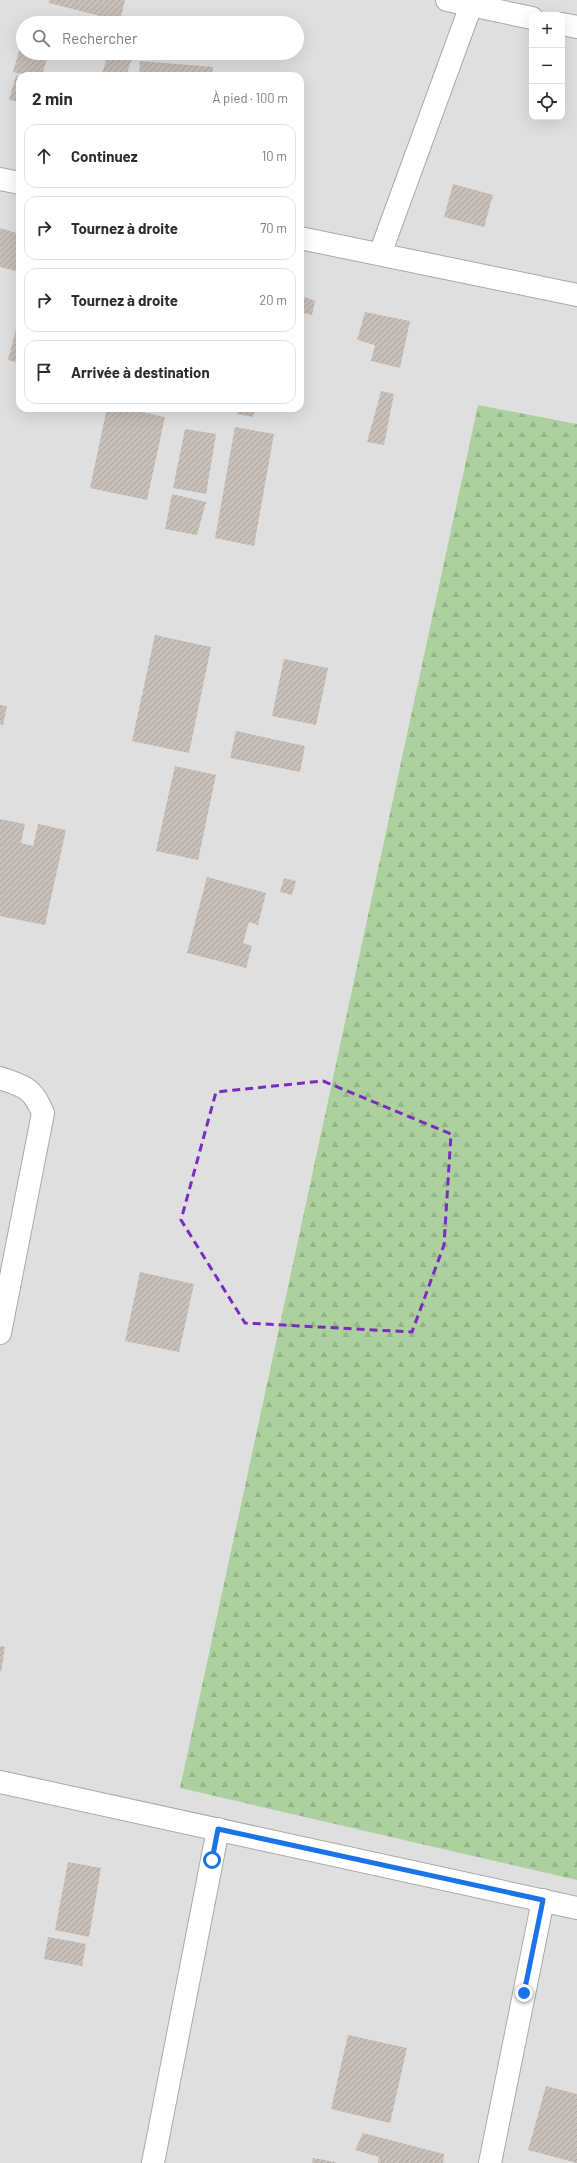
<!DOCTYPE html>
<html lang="fr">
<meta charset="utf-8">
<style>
:root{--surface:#fff;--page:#f7f7f7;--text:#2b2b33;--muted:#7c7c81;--line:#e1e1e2}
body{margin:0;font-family:Barlow,sans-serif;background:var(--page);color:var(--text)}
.controls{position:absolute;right:12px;top:12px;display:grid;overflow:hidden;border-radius:8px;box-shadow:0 4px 16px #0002}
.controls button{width:36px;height:36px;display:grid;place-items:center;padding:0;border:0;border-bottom:1px solid var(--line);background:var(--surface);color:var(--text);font:20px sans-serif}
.stop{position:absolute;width:12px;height:12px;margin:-9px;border:3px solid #1a73e8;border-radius:50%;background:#fff}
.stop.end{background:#1a73e8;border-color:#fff;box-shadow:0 1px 4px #0008}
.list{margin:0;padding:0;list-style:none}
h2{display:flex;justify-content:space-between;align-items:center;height:52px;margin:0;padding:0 16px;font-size:17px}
h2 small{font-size:13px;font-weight:400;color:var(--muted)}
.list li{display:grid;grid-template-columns:26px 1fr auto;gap:12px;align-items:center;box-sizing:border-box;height:64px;margin:0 8px 8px;padding:0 8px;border:1px solid var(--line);border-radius:12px}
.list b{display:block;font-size:15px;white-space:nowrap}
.list em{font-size:13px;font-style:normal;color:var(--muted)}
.icon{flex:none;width:22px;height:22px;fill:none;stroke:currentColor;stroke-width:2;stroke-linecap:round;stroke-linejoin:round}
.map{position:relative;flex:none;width:577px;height:2163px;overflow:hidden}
.search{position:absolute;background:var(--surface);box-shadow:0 4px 16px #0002;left:16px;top:16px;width:288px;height:44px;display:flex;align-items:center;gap:10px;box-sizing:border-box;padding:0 14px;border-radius:22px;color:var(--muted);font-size:15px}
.panel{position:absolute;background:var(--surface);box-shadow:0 4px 16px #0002;left:16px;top:72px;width:288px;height:340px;border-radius:12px}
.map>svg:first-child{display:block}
</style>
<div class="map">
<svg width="577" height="2163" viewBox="0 0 577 2163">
<defs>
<pattern id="forest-firs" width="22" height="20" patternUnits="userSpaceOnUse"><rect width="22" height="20" fill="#add19e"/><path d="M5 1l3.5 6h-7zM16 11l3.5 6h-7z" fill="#95b388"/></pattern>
<pattern id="building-hatch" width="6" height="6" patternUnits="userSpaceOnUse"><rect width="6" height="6" fill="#c7bfb8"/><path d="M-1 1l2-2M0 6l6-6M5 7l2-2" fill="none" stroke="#aba49e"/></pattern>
</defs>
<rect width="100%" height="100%" fill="#f2efe9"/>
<path fill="#e0dfdf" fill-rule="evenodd" d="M0,0H577V2163H0ZM532,15H562V117H532ZM23,23H297V53H23ZM20,76H300V408H20Z"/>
<path fill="url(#forest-firs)" d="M478,405L577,424V1880L180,1788Z"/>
<g fill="url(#building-hatch)">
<path d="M49,0H125L120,21L49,3Z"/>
<path d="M23,37V53H48L42,76H30L13,72Z"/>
<path d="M109,53H134L126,76H101Z"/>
<path d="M140,61L213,67L212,76H139Z"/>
<path d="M16,75L20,77V102L9,100Z"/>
<path d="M453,184L493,195L484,227L444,217Z"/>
<path d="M0,228L20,234V272L0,267Z"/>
<path d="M300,295L315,301L312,315L300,312Z"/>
<path d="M365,312L410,321L400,368L371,361L375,345L357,340Z"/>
<path d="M20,315V363L8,360Z"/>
<path d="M381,391L394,394L384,445L367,442Z"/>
<path d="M107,408H124L165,417L147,500L90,488Z"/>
<path d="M239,408H255L253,417L237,414Z"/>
<path d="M235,427L274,434L254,546L215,538Z"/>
<path d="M185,429L216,434L206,494L173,488Z"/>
<path d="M172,494L206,502L197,535L165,529Z"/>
<path d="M155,635L211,647L189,753L132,741Z"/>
<path d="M284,659L328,668L316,725L272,716Z"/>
<path d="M0,705L7,706L3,725L0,724Z"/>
<path d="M236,731L305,746L300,772L230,758Z"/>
<path d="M175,766L216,775L198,860L156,851Z"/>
<path d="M0,819L25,824L21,843L33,846L38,824L66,830L45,925L0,916Z"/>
<path d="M207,877L266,893L258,925L249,922L243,943L252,946L246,968L187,953Z"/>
<path d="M284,878L296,881L292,895L280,892Z"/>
<path d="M140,1272L194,1284L179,1352L125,1341Z"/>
<path d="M0,1646L5,1647L1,1672L0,1671Z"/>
<path d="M68,1862L101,1868L89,1937L55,1930Z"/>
<path d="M48,1937L86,1944L82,1966L44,1959Z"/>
<path d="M348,2035L407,2048L390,2123L331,2109Z"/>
<path d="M546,2086L577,2094V2163L528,2150Z"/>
<path d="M363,2133L444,2154L443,2163H378L379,2157L355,2150Z"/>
<path d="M313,2158L336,2162V2163H312Z"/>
</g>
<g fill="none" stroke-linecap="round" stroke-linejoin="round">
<g stroke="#a9a9a9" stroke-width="24">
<g id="street">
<path d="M447,0L532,18"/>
<path d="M562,24L577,27"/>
<path d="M0,179L20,183"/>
<path d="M300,238L577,295"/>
<path d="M380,254L473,0"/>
<path d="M0,1078C25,1087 32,1087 43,1113L0,1333"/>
<path d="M0,1782L577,1908"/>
<path d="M153,2163L218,1829"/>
<path d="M490,2163L543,1900"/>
</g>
</g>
<use href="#street" stroke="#fff" stroke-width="22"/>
</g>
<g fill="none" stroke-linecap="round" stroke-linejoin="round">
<path stroke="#1a73e8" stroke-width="5" d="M212,1860L218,1829L543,1900L524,1993"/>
</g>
<path fill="none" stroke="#7b2cbf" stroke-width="3" stroke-dasharray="8 5" stroke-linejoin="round" d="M323,1081L451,1134L444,1245L412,1332L245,1323L181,1220L216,1092Z"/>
</svg>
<div class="controls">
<button>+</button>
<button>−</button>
<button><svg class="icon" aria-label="locate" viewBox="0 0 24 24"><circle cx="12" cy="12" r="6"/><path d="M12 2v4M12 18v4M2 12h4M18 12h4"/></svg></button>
</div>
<div class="stop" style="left:212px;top:1860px"></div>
<div class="stop end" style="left:524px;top:1993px"></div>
<div class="search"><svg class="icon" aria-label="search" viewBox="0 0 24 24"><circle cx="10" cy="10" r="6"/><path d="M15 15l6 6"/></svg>Rechercher</div>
<section class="panel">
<h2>2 min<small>À pied · 100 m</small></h2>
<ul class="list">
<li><svg class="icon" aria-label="ahead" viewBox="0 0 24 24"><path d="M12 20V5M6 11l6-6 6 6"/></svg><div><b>Continuez</b></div><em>10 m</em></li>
<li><svg class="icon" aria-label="right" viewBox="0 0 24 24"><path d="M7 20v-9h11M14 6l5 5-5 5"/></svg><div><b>Tournez à droite</b></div><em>70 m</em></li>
<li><svg class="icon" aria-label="right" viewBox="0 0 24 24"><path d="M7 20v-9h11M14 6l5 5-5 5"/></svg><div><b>Tournez à droite</b></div><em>20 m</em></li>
<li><svg class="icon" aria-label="arrive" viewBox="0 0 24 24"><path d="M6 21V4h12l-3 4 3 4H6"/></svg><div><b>Arrivée à destination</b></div></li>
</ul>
</section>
</div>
